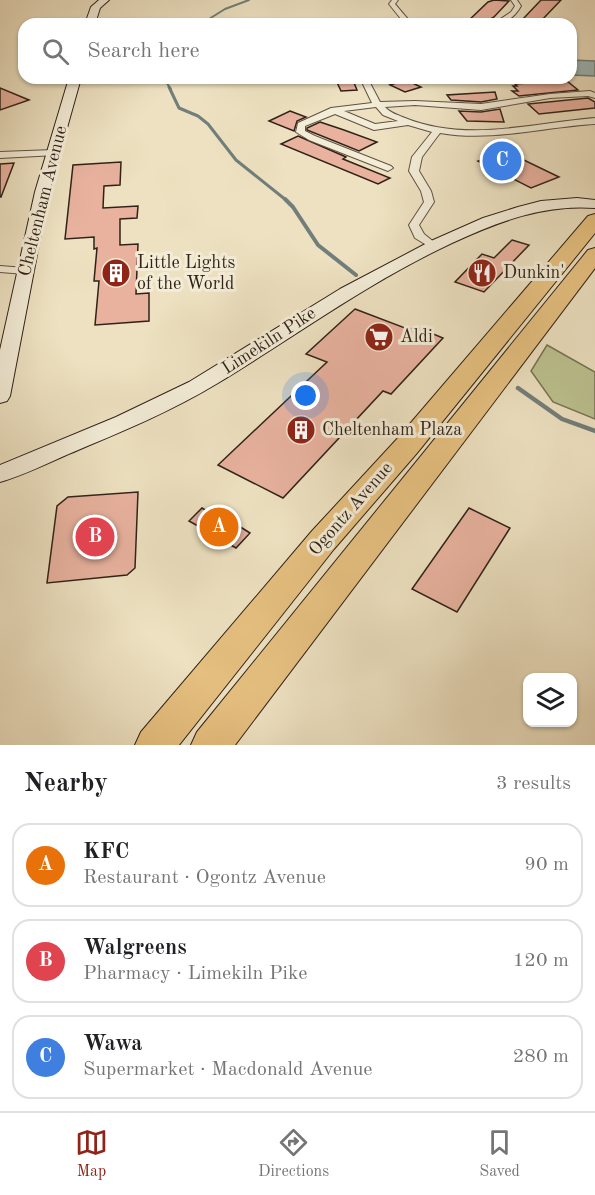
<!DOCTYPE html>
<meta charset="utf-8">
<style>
:root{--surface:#fff;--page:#f6f6f6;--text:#202124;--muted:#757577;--line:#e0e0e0;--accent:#8f2418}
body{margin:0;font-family:"Old Standard TT",serif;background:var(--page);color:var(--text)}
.controls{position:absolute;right:18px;bottom:18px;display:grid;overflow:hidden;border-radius:12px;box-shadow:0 2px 4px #0004}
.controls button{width:54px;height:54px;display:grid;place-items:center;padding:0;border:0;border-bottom:2px solid var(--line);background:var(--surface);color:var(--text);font:30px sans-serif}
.you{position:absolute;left:306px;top:396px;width:21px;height:21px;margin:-15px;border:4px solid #fff;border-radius:50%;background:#1a73e8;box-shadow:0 0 0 9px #1a73e833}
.badge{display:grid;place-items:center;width:39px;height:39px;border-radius:50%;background:var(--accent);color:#fff;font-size:20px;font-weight:700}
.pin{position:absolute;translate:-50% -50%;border:3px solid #fff;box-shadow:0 2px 6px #0006}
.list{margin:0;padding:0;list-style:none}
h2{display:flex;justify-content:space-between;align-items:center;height:78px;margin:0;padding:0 24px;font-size:26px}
h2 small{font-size:20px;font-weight:400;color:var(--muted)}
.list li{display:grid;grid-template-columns:39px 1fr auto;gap:18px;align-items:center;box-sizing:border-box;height:84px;margin:0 12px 12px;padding:0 12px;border:2px solid var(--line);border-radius:18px}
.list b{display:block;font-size:22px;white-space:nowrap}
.list p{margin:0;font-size:20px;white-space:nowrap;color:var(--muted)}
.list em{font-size:20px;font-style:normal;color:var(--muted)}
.icon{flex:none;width:33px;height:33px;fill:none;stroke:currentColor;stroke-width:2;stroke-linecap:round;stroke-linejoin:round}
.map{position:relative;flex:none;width:595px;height:745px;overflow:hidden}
.search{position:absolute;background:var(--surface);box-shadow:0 2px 4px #0004;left:18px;right:18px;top:18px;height:66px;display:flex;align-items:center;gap:15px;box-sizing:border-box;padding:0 21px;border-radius:18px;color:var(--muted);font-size:22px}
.sheet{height:366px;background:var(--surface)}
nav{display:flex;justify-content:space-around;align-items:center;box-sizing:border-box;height:84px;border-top:2px solid var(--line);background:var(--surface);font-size:16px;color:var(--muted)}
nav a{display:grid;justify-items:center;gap:3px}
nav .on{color:var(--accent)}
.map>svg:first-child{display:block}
</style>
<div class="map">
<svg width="595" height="745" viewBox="0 0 595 745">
<rect width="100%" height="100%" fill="#ede1c1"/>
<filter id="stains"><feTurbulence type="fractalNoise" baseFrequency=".00333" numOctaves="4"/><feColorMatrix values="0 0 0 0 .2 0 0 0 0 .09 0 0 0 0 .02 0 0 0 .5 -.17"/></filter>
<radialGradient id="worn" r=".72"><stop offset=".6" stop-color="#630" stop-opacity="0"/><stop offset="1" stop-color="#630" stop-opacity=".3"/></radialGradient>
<path fill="#bcc290" stroke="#767254" stroke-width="1.5" d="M547,345L595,372V419L553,402L531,371Z"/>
<path fill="#9dbbbc" stroke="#717e7a" stroke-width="1.5" d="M571,60L595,61V76L571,75Z"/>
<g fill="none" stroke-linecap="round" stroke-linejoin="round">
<g stroke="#717e7a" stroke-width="2">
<path d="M201,24L225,9L249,0"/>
<path d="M163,78L171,89"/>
</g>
<path stroke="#717e7a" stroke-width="3" d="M169,87L179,108L198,116L208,124L236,160L286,200"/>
<path stroke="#717e7a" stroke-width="4" d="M285,199L293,207L318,245L356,275"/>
<path stroke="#717e7a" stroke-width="4.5" d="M518,388L562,419L595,431"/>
</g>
<g fill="#e8b29f" stroke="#302218" stroke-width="1.5">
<path d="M494,0L509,1L494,17L482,24H465L488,2Z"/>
<path d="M541,0H561L541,21L522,20Z"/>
<path d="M335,78H352L357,90L341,91Z"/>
<path d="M406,80L421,87L405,92L390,85Z"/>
<path d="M553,81H567L578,90L519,96L512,91H518L513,86H517L515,84Z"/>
<path d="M0,88L29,100L0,110Z"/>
<path d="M495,92L497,99L481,102L451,100L447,95Z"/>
<path d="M588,98L595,102V108L539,114L528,104Z"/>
<path d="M500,109L504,122L467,121L459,111L481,112Z"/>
<path d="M290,111L306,117L297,121L294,131L269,121Z"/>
<path d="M320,122L344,130L377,142L359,151L307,130V128Z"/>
<path d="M298,136L346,157L343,159L390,178L378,184L281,144Z"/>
<path d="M505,151L559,177L531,188L478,161Z"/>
<path d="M121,162L120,185L104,186L103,208L138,206L137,218L120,219V245L138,244L136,294L149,293V321L95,325L99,281H94L97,248L94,249V237L65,239L73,165Z"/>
<path d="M14,163L1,197H0V164Z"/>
<path d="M512,240L529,245L484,292L455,282L482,254L494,258Z"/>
<path d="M355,309L410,330L414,326L443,338L391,394L383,391L283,498L218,465L327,362L306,354Z"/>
<path d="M138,492L135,568L127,575L47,583L57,506L68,497Z"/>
<path d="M202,508L217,517L220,514L250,533L236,548L222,540L219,544L203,535L207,531L189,521Z"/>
<path d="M469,508L510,528L457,612L412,589Z"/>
</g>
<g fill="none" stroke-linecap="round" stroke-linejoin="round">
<g stroke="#5f5242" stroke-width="2">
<g id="street">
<path d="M392,0H398L395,4L412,24H405L389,4Z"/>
<path d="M511,0H517L521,6C515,17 505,24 493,24L511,12L515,6Z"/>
<path d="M360,78H385L369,81L380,102L415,101L481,104L550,94L590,91L595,93V98L588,96L550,98L481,110L415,105L385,107C390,113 398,115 405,118C467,143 532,123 595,118V124C543,127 492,142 440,133L422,157L419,171L431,191L434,202L419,225L424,234L439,246L433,249L415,238L409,225L424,202L421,191L409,171L412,157L432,132L408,125L374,130L335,114L305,126V131L315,136L391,166L393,168L388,171L309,140L296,132L298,123L331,108L372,103ZM376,107L383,115L398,121L375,124L344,111Z"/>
<path d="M53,150L58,153L56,155L0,158V152Z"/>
<path d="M0,266L26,268L32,271L26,274L0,272Z"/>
</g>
</g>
<g stroke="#302218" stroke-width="2">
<g id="secondary">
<path d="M99,0H109L100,8L95,24H85L91,7Z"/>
<path d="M69,78H81L49,192L10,396L7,401L0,403V350L35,192Z"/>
<path d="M577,198L595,200V208C543,204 498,222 452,243C367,283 297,335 218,383C172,411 121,432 71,453C48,463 24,475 0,482V465L116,417L189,382L340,289L431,241L483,218L518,207L541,201Z"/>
</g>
</g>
<g stroke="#302218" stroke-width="2">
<g id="highway">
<path d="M595,214V233L417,453L334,549L179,745H135L141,732L312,531L397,439L588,216Z"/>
<path d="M595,248V268L235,745H191L197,732L588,250Z"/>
</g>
</g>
<use href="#street" fill="#f3ecd7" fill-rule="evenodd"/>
<use href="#secondary" fill="#f3ecd7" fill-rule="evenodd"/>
<use href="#highway" fill="#e6c080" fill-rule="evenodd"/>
</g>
<defs>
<g id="building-disc" transform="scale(1.5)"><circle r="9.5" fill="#8f2418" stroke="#f3ecd7"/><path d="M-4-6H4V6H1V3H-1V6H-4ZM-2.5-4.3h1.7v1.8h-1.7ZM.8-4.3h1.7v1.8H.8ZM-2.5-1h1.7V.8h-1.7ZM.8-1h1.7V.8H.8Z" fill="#fff"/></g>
<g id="restaurant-disc" transform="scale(1.5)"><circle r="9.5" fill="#8f2418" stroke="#f3ecd7"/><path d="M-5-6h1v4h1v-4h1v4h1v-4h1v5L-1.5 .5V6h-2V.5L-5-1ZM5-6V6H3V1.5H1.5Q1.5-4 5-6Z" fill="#fff"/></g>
<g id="supermarket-disc" transform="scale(1.5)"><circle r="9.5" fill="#8f2418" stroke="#f3ecd7"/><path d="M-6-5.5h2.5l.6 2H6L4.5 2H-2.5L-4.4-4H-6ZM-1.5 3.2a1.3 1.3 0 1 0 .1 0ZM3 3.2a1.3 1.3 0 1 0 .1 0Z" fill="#fff"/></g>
</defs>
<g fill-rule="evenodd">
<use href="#building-disc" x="116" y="273"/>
<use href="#restaurant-disc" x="482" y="273"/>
<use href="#supermarket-disc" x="379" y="337"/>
<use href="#building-disc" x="301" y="430"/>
</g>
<g text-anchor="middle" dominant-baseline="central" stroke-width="6" stroke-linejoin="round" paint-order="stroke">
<g font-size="18" fill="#302218" stroke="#f3ecd7">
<text transform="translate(43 201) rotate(-76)">Cheltenham Avenue</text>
<text transform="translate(269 341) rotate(-33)">Limekiln Pike</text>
<text transform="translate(351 509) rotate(-49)">Ogontz Avenue</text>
</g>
<g font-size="18" fill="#302218" stroke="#f3ecd7" text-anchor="start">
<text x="137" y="263">Little Lights<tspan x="137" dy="21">of the World</tspan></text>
<text x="503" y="273">Dunkin'</text>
<text x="400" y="337">Aldi</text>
<text x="322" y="430">Cheltenham Plaza</text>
</g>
</g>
<rect width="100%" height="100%" filter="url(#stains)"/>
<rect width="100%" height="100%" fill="url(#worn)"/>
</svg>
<div class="controls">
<button><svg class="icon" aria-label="layers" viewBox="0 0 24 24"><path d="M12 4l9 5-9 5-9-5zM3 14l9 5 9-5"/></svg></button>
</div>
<div class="you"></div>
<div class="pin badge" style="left:219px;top:527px;background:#e8710a">A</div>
<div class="pin badge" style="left:95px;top:537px;background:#e0444e">B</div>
<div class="pin badge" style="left:502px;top:161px;background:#3f7fe0">C</div>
<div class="search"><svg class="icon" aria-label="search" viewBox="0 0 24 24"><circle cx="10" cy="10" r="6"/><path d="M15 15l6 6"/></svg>Search here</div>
</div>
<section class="sheet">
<h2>Nearby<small>3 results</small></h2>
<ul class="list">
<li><span class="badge" style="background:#e8710a">A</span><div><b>KFC</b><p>Restaurant · Ogontz Avenue</p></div><em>90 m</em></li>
<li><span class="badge" style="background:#e0444e">B</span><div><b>Walgreens</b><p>Pharmacy · Limekiln Pike</p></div><em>120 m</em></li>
<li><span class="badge" style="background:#3f7fe0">C</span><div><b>Wawa</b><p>Supermarket · Macdonald Avenue</p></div><em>280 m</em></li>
</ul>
</section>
<nav>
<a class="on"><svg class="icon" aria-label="map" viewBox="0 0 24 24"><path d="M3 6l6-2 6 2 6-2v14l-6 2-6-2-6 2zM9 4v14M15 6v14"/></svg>Map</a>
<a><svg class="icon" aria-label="directions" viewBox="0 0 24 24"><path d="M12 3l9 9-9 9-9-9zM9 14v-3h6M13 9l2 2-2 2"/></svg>Directions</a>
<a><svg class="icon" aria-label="saved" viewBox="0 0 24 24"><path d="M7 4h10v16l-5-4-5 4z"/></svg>Saved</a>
</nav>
